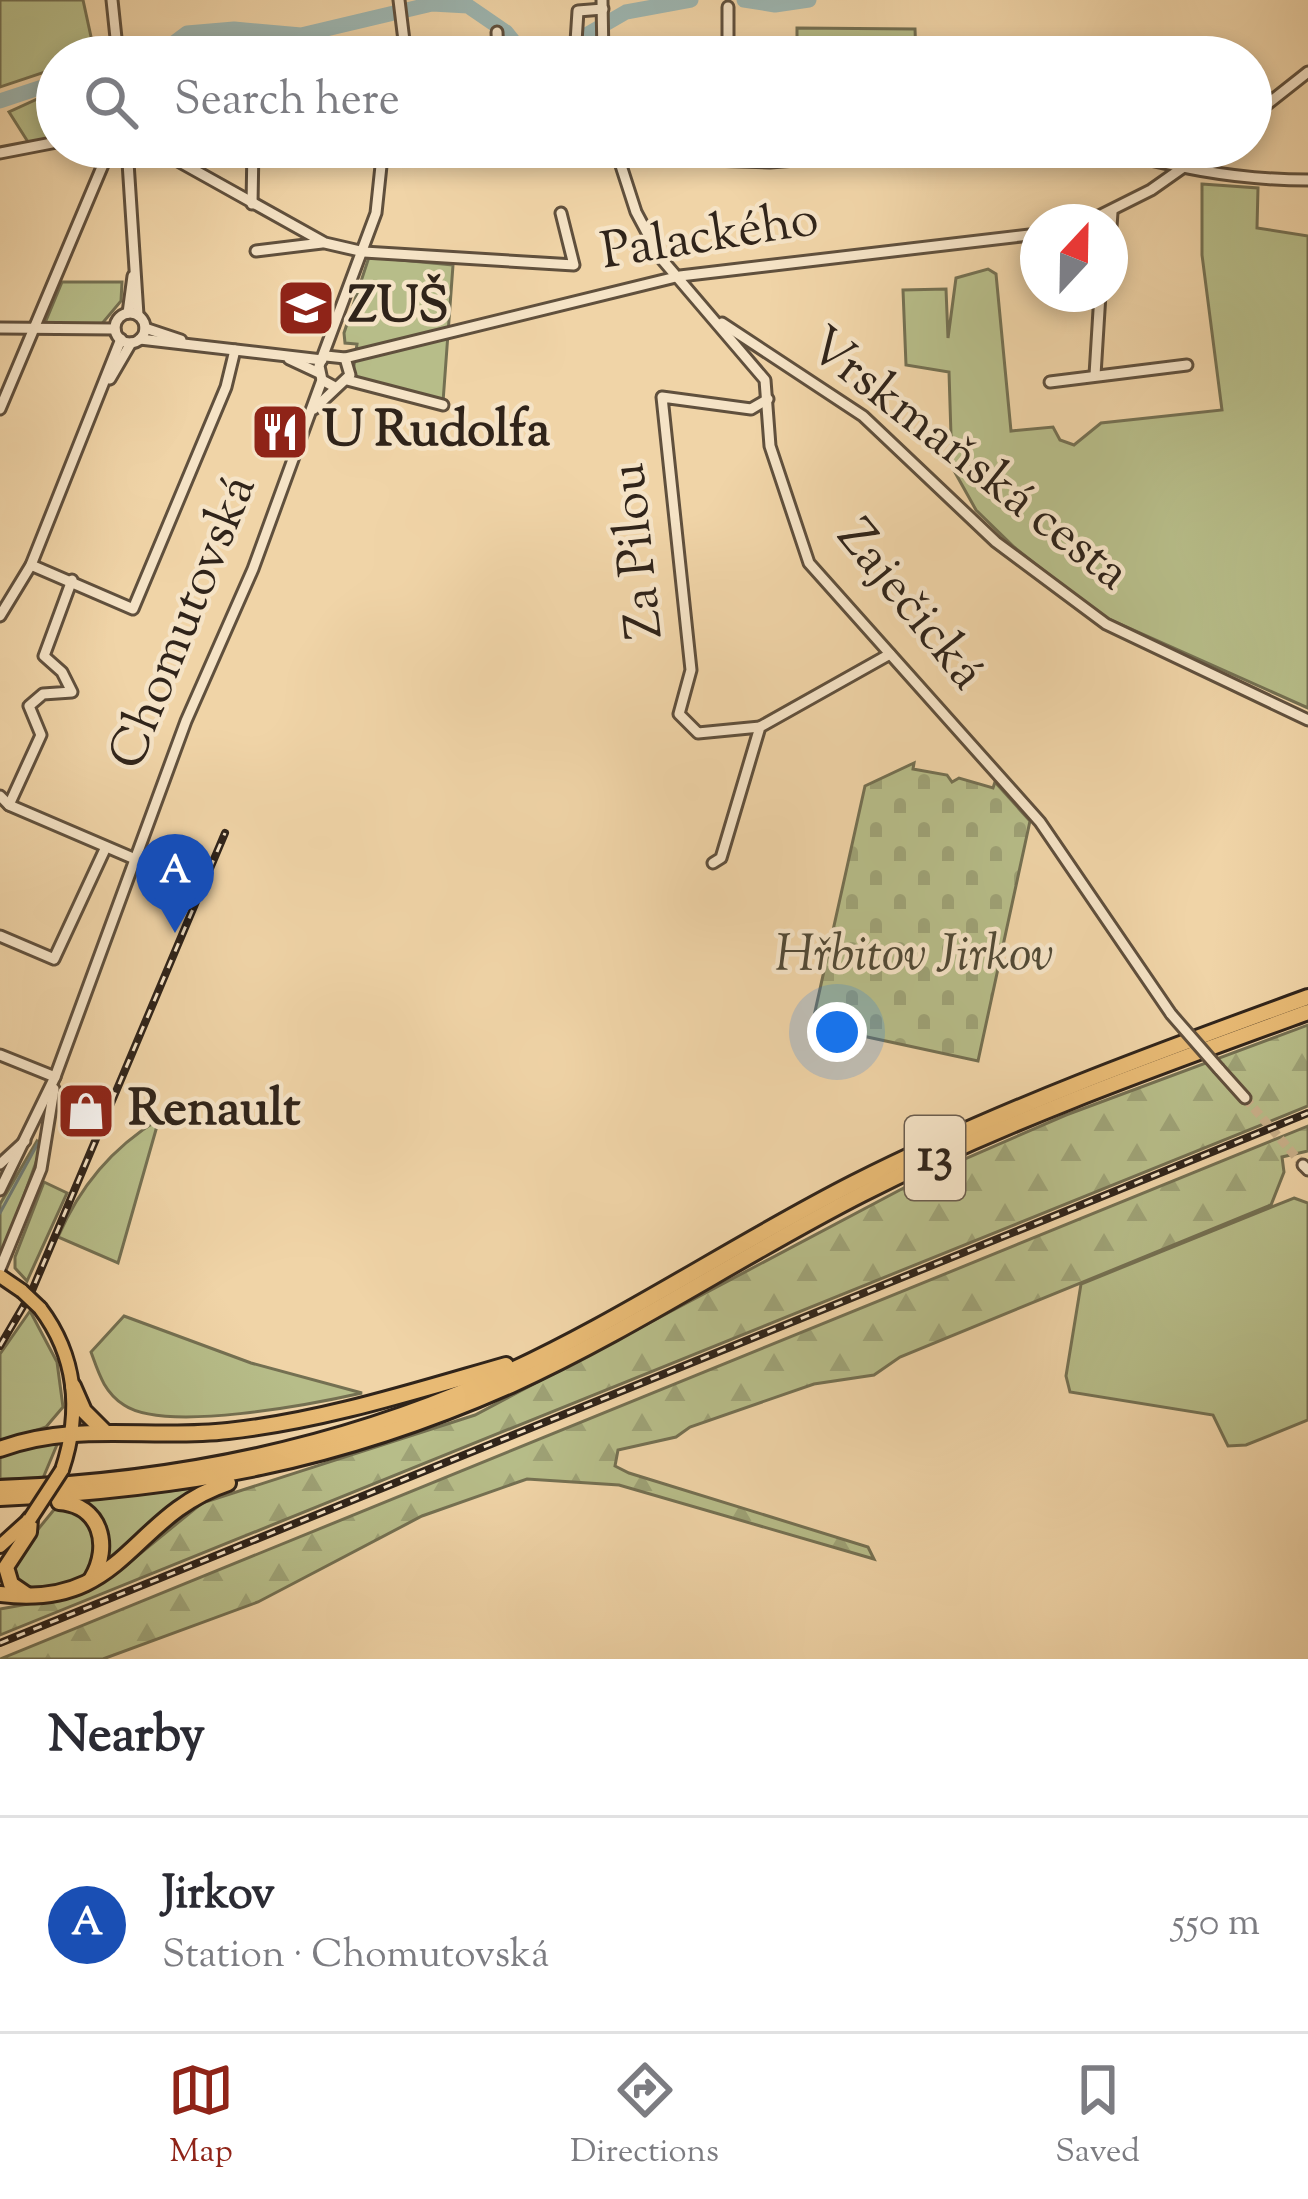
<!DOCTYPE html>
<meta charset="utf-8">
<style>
:root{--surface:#fff;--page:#f2f2f3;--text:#2b2b33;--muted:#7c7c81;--line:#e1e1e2;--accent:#8f2418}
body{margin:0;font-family:"Sorts Mill Goudy",serif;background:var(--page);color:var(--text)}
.compass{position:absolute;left:1020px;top:204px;width:108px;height:108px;border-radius:50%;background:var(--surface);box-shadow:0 6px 18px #0003;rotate:22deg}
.you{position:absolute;left:837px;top:1032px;width:42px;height:42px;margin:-30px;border:9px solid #fff;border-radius:50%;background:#1a73e8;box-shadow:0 0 0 18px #1a73e833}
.badge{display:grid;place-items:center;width:78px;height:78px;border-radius:50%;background:var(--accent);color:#fff;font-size:39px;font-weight:700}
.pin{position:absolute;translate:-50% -99px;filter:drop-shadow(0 3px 6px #0008)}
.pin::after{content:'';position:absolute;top:63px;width:42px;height:36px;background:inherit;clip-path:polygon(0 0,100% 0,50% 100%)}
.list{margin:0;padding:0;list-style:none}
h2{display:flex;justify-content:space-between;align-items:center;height:156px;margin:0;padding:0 48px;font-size:51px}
h2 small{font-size:39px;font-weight:400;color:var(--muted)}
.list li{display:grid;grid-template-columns:78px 1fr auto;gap:36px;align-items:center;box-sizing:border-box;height:216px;padding:0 48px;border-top:3px solid var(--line)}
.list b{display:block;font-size:45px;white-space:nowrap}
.list p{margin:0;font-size:39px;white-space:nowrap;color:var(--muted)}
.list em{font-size:39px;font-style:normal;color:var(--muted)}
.icon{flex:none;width:66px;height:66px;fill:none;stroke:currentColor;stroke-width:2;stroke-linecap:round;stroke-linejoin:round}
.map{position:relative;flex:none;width:1308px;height:1659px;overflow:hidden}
.search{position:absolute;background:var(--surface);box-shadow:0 6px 18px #0003;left:36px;right:36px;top:36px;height:132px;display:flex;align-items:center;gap:30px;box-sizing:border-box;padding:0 42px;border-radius:66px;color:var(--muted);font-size:45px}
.sheet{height:372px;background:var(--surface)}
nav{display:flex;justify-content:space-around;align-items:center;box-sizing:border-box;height:168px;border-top:3px solid var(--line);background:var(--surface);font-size:33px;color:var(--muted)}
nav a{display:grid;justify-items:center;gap:6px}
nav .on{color:var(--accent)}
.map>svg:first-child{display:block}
</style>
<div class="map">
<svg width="1308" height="1659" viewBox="0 0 1308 1659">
<defs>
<pattern id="forest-firs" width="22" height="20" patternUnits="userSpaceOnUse" patternTransform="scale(3)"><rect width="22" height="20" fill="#b7bd89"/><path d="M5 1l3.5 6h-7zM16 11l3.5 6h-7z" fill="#9ea276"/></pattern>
<pattern id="cemetery-stones" width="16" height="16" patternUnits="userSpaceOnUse" patternTransform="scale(3)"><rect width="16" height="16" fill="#b7bd89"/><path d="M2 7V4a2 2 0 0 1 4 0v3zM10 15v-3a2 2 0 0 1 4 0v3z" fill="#9ea276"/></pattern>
</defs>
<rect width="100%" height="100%" fill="#f0d4a7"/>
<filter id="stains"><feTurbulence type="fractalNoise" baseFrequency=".00167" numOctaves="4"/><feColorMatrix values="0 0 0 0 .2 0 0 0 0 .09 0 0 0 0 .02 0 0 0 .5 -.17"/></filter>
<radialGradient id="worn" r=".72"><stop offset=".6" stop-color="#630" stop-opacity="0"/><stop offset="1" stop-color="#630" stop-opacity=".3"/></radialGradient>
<g fill="#b7bd89" stroke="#747052" stroke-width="3">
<path d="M0,0H83L95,55L57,57V68L0,87Z"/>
<path d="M797,28L915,29L916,57H797Z"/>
<path d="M232,36L239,57H197L195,49Z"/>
<path d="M57,90V138L28,142L9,112Z"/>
<path d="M1202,184L1258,188L1257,228L1308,236V708L1100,615L1014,547L976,510L952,467L949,372L906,365L903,290L946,289L948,338L956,278L988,269L996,274L1011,431L1053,427L1060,440L1074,445L1101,423L1222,410L1202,255Z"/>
<path d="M369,257L453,265L443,402L352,379L357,344L345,343L344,333Z"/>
<path d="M62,282H122L121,301L100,326L45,323Z"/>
<path d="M159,1119L118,1263L58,1237C80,1186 112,1148 159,1119Z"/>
<path d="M37,1141L42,1146L0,1261V1204Z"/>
<path d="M44,1182L67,1193L27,1281L15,1268V1257Z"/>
<path d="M1294,1198L1308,1203V1420L1246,1445L1228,1446L1213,1415L1070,1392L1066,1376L1081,1284Z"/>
<path d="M30,1311L57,1362L63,1407L46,1427L0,1443V1354Z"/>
<path d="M124,1316L251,1363L362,1393C313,1404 165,1433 124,1405C104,1392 99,1374 91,1352Z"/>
<path d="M59,1440L43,1478L0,1479V1453Z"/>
<path d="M203,1487L106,1569L107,1534L82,1501Z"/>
<path d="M57,1506L84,1515L98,1536L89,1575C63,1588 40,1598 14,1579L13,1560Z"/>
</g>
<g fill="url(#forest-firs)" stroke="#747052" stroke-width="3">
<path d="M1308,1025V1106L0,1635V1609L78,1595L114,1575L202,1503L475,1415L930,1174L1066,1115Z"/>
<path d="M1308,1126V1151L1282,1157L1284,1172L1271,1205L900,1357L874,1375L814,1384L690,1427L676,1437L618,1450L615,1466L629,1473L868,1547L874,1559L619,1485L527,1479L422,1516L258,1602L103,1659H0Z"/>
</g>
<path fill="url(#cemetery-stones)" stroke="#747052" stroke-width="3" d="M914,763L913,769L947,775L952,782L959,778L993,788L995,782L1030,821L978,1061L812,1025L865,786Z"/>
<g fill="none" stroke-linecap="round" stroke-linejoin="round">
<path stroke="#717c75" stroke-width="3" d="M0,1213L38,1143"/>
<g stroke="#9db6b1" stroke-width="15">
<path d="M744,0L775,5L809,0"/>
<path d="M155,57L187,33L234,29L301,35L432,4L468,6L506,32L526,57"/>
<path d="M548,57L626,12L691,0"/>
<path d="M0,101L57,82"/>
</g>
<path stroke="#cab18b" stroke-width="9" stroke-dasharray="9 4.5" stroke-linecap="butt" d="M1245,1098L1303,1165"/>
<g stroke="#60503d" stroke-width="15">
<g id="minor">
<path d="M112,0L118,57"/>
<path d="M399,0L406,57"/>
<path d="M602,0L603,57"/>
<path d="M497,32L498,57"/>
<path d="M575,57L578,11L603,9"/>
<path d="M728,57V7"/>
<path d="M1251,117L1308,72"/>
<path d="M127,147L138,315"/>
<path d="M153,147L325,243L364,252L574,265L561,213"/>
<path d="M615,147L636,212L660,257L765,380L770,446L809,563L1040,822L1171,1014"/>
<path d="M1097,147C1172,166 1230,180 1308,180"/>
<path d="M0,153L57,142"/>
<path d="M254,154L354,147"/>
<path d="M617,157L770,162L966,147"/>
<path d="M252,204L253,147"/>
<path d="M1087,222L1151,190L1212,147"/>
<path d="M1110,242L1112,212"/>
<path d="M256,251L322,243"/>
<path d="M128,313L133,276"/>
<circle cx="130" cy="328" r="15"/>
<path d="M722,323L863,416L996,542L1106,624L1308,720"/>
<path d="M0,328L115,329"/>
<path d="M145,328L181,340"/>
<path d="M140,339L322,360"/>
<path d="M345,358L680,276L1038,234"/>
<path d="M289,359L319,373"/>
<path d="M1095,375L1100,294"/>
<path d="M110,379L131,343"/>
<path d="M347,380L443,405"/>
<path d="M1050,382L1187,365"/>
<path d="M333,386L322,380L319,366L376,213L383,147"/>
<path d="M0,409L105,160L104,147"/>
<path d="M314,409L350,375L345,358L326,356"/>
<path d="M31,565L133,609L226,387L235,350"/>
<path d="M0,616L31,565L121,339"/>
<path d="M760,727L698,733L679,714L691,670L662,397L751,409L768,399"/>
<path d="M0,796L9,805L135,859"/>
<path d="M9,805L41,735L29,706L43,694L72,692L62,672L44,656L72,580"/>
<path d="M713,863L721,858L760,727L890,654"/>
<path d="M0,936L54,959L106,847"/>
<path d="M0,1055L55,1077"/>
<path d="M1219,1069L1245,1098"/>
<path d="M0,1164L25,1141"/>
<path d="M1303,1165L1308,1170"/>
<path d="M0,1190L55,1077L186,721L253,569L322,380"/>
<path d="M0,1269L41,1169L54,1089"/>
</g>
</g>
<g stroke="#30241a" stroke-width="18">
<g id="major">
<path d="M0,1276L22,1291"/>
<path d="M40,1308C77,1357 81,1413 62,1470"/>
<path d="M0,1546L30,1519"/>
</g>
</g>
<g stroke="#30241a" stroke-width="20">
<g id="highway">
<path d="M73,1386L84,1411L106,1433"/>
<path d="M0,1449C73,1421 151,1440 228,1431C322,1421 415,1391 506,1365"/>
<path d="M0,1488C166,1482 333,1449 486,1382C614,1326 730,1246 854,1183C1001,1109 1154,1053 1308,997"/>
<path d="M0,1498C187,1489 338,1462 511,1385C632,1330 744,1254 862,1194C1006,1121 1157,1067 1308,1012"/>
<path d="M59,1502C101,1505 111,1546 92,1578"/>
<path d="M0,1594C125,1610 129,1516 228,1483"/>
<path d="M27,1595L11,1584L6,1567L29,1532L30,1519"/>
</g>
</g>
<use href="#minor" stroke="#f5e3c6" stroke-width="9"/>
<use href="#major" stroke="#e8ba74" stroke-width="12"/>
<use href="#highway" stroke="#e8ba74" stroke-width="14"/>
<g stroke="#30241a" stroke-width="8">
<g id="rail">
<path d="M0,1346L31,1293L225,833"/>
<path d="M0,1643L1308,1113"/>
</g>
</g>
<use href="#rail" stroke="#f5e3c6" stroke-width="3" stroke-dasharray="9" stroke-linecap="butt"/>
<g stroke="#60503d" stroke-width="15" stroke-linecap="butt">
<path id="minor-bridge" d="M1171,1014L1219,1069"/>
</g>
<g stroke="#30241a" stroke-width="18" stroke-linecap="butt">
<g id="major-bridge">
<path d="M22,1291L40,1308"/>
<path d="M30,1519L62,1470"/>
</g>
</g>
<use href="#minor-bridge" stroke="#f5e3c6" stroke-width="9"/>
<use href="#major-bridge" stroke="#e8ba74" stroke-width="12"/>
</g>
<defs>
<g id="school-square" transform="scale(3)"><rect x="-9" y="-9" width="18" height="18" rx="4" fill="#8f2418" stroke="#f5e3c6"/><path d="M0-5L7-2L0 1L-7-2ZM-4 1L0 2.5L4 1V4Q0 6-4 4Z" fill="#fff"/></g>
<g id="restaurant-square" transform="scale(3)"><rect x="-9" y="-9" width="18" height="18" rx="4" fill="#8f2418" stroke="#f5e3c6"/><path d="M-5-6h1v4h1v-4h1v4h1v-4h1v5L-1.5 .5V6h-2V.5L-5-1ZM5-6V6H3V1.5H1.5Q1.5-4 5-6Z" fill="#fff"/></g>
<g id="shop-square" transform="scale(3)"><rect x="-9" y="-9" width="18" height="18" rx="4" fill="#8f2418" stroke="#f5e3c6"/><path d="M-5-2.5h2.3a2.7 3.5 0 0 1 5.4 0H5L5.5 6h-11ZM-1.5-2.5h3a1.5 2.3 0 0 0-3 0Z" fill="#fff"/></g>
</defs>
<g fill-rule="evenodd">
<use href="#school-square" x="306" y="308"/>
<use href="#restaurant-square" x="280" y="432"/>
<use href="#shop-square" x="86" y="1111"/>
</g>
<g text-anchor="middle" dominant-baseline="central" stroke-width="9" stroke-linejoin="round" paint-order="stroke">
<rect fill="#f5e3c6" stroke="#6b5d4e" stroke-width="3" x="905" y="1116" width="60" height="84" rx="9"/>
<g font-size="48" font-weight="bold" fill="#30241a">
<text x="935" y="1158">13</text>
</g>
<g font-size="51" fill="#30241a" stroke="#f5e3c6">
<text transform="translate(710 238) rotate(-9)">Palackého</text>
<text transform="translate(967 461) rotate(38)">Vrskmaňská cesta</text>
<text transform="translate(639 551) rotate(-96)">Za Pilou</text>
<text transform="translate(909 606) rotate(51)">Zaječická</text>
<text transform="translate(185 623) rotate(-68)">Chomutovská</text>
</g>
<g font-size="51" font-weight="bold" fill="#30241a" stroke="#f5e3c6" text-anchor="start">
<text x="348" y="308">ZUŠ</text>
<text x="322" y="432">U Rudolfa</text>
<text x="128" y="1111">Renault</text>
</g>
<g font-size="51" font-style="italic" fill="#524a36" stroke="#f5e3c6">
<text x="914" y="956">Hřbitov Jirkov</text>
</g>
</g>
<rect width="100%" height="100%" filter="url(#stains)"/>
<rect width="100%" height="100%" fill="url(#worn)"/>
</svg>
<svg class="compass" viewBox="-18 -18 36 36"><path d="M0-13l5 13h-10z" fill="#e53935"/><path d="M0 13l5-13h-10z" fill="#7c7c81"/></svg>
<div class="you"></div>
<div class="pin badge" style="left:175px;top:933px;background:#1a4fb4">A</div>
<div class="search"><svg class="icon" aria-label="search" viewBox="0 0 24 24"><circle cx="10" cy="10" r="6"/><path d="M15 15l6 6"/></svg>Search here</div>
</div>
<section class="sheet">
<h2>Nearby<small></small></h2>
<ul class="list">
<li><span class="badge" style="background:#1a4fb4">A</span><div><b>Jirkov</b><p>Station · Chomutovská</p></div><em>550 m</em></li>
</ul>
</section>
<nav>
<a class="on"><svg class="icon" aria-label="map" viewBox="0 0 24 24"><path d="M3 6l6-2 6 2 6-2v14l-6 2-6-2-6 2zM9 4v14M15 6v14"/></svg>Map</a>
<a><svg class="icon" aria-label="directions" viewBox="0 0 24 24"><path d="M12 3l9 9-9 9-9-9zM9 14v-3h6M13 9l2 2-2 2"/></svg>Directions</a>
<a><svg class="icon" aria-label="saved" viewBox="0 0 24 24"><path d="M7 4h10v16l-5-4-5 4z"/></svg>Saved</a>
</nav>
